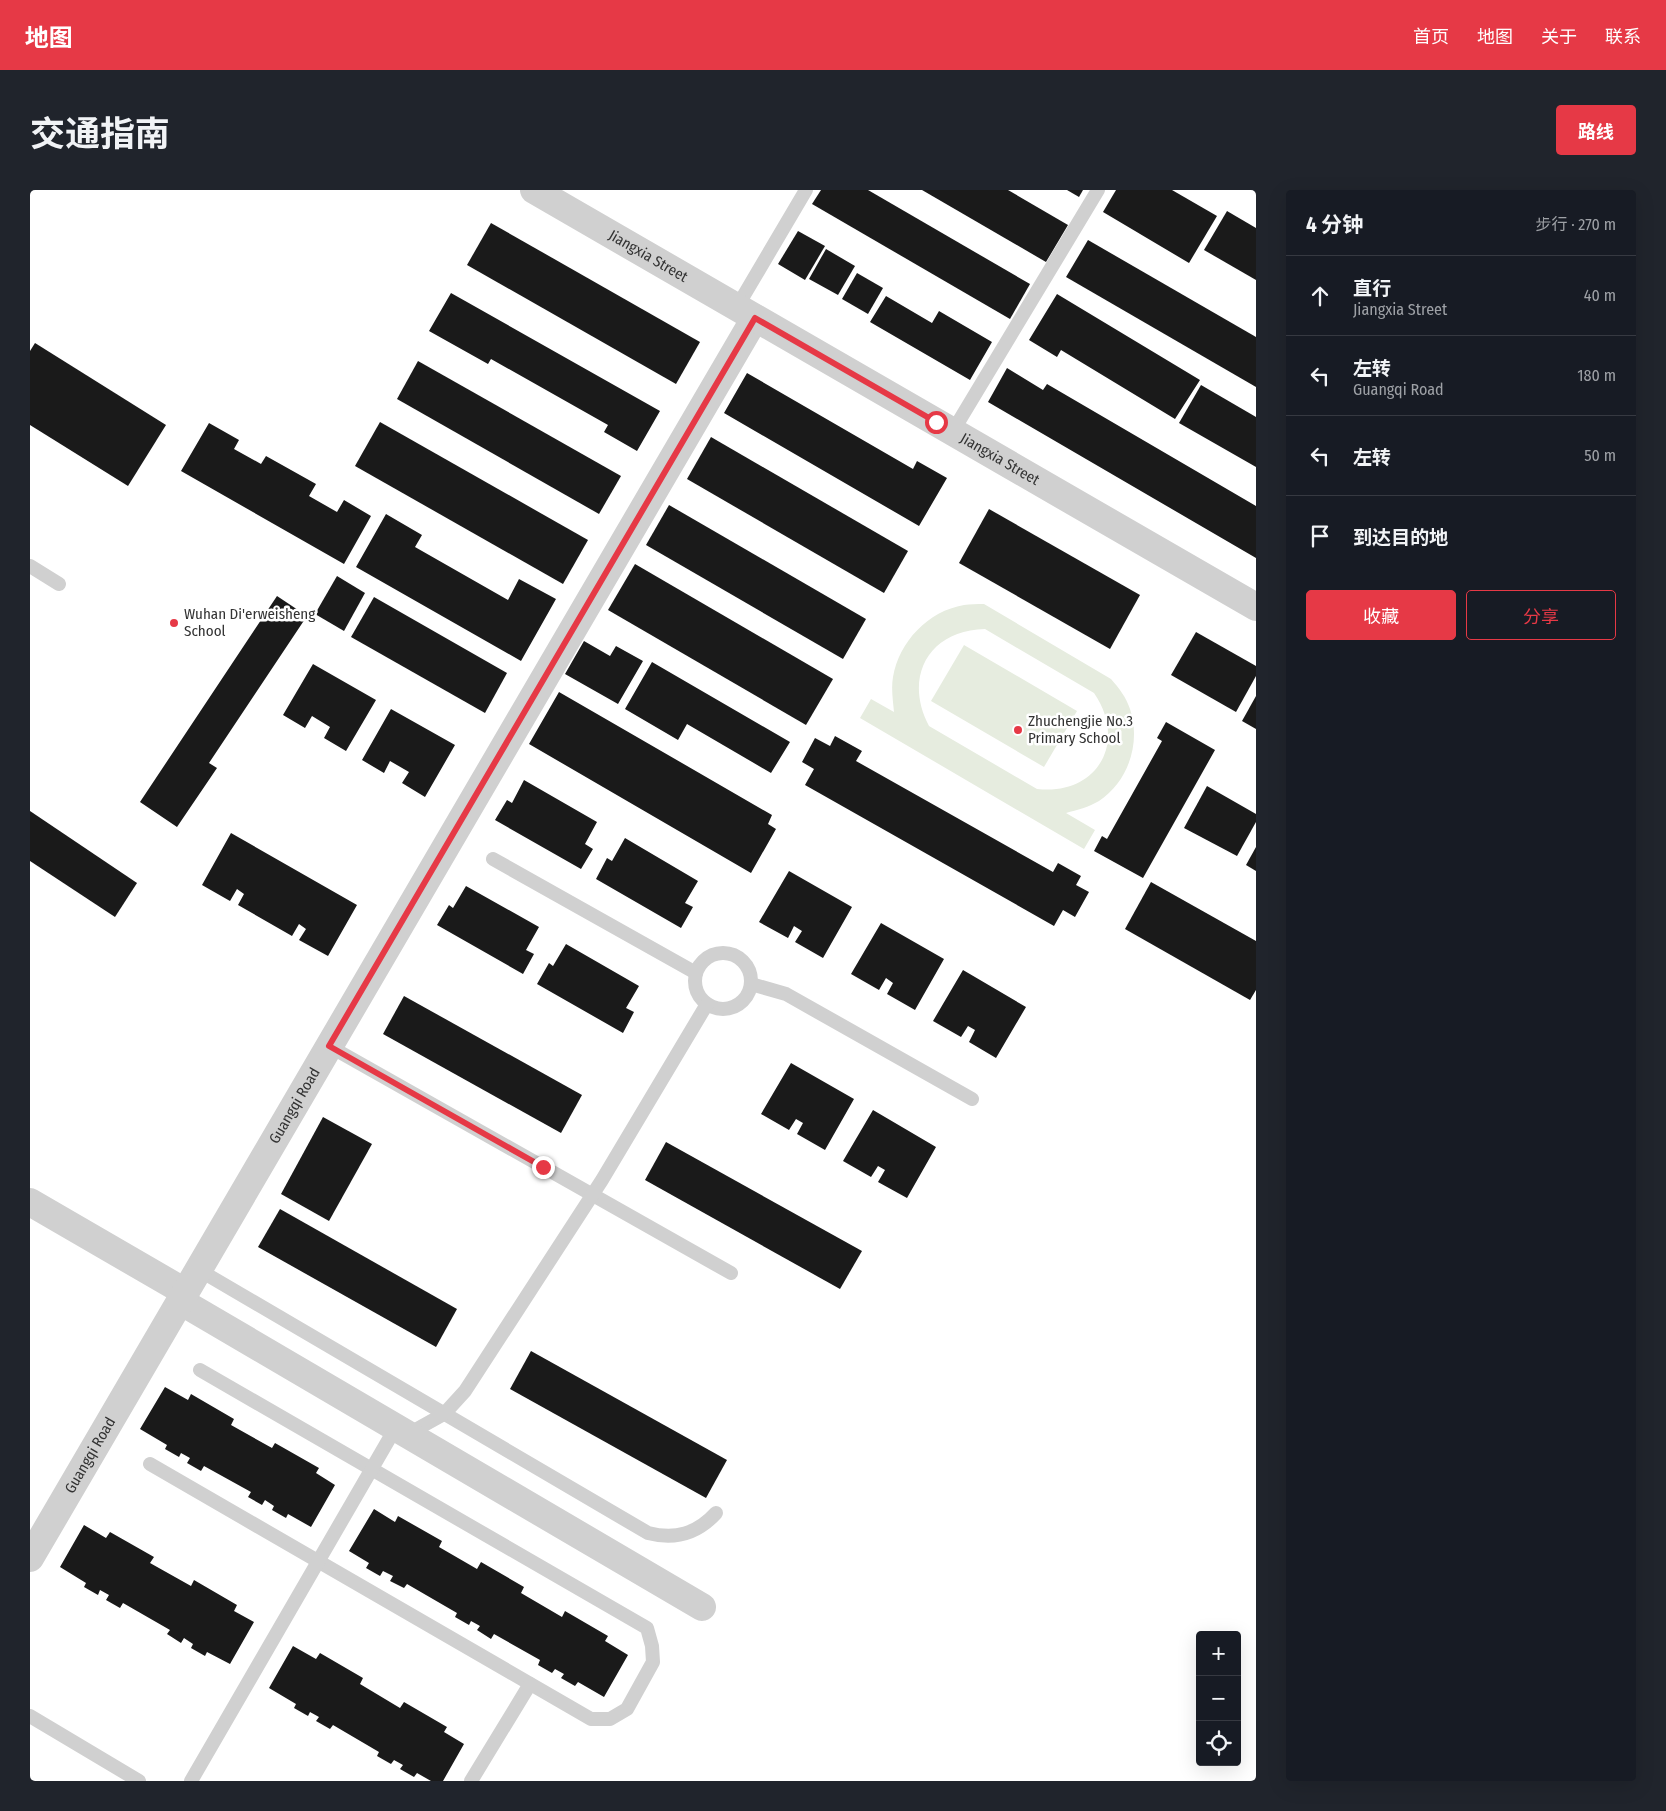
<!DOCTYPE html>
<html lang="zh">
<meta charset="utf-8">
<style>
:root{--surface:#171b24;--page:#20242c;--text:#f1f3f6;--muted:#9ea1a6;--line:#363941;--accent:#e63946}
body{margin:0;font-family:"Fira Sans Condensed","Noto Sans SC",sans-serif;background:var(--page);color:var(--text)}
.controls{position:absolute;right:15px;bottom:15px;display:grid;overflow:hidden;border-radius:5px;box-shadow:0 5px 20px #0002}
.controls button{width:45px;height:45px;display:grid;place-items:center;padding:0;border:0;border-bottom:1px solid var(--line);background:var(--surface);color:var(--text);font:25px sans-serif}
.stop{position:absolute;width:15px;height:15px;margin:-11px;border:4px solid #e63946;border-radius:50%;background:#fff}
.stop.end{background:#e63946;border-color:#fff;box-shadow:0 1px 5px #0008}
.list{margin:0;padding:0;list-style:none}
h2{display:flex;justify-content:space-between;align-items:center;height:65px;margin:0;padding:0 20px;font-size:21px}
h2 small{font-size:16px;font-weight:400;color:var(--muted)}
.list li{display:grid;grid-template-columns:32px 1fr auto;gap:15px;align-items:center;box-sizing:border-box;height:80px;padding:0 20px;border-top:1px solid var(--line)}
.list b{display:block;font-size:19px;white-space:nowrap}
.list p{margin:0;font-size:16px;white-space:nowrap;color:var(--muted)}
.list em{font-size:16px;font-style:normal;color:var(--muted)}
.actions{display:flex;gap:10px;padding:15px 20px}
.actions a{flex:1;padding:11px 0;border:1px solid var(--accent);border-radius:5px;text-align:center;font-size:18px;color:var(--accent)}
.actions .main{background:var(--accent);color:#fff}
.icon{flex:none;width:28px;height:28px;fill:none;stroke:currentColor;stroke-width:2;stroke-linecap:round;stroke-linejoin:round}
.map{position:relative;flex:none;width:1226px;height:1591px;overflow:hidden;border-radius:5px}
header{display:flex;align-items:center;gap:30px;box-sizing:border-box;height:70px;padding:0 25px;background:var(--accent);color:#fff}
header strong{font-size:24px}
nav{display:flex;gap:28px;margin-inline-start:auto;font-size:18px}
.intro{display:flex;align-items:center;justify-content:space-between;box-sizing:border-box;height:120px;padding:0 30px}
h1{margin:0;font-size:35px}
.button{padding:12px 22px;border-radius:5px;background:var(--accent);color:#fff;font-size:18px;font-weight:700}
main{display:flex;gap:30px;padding:0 30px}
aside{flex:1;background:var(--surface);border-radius:5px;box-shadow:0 5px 20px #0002}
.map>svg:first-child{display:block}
</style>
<header>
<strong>地图</strong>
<nav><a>首页</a><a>地图</a><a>关于</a><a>联系</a></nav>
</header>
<div class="intro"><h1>交通指南</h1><a class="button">路线</a></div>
<main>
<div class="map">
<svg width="1226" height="1591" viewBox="0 0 1226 1591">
<rect width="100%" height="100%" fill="#fff"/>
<g fill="#e6ecdf" fill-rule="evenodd">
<path d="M954,414L1081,489C1089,498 1096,507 1100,519C1111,552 1099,591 1069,611C1059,617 1047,620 1036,623L1065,640L1054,659L830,528L841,509L864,522C863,510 861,499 863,487C869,452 898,421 934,415C940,414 947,414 954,414ZM955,439L1064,503C1098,552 1067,606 1007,599L899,536C873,487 899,440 955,439Z"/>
<path d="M934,455L1047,521L1014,577L901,511Z"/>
</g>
<g fill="#1a1a1a">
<path d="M791,0H838L1000,94L980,129L782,14Z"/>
<path d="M892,0H978L1038,35L1016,72Z"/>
<path d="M1037,0H1053L1049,7Z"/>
<path d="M1086,0H1142L1187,26L1159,73L1073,22Z"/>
<path d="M1197,21L1226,38V90L1174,60Z"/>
<path d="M461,33L670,152L646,194L437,75Z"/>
<path d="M768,41L795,56L775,90L748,74Z"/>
<path d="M1058,50L1226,147V197L1036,87Z"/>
<path d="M796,59L825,76L808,105L779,89Z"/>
<path d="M827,83L853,98L838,124L812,109Z"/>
<path d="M421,103L630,221L607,261L574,242L578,235L461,169L458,174L399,141Z"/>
<path d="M1027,104L1170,190L1145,229L1031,160L1027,167L999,150Z"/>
<path d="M856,106L902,133L909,121L962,152L940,190L840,132Z"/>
<path d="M5,153L136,235L98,296L0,235V161Z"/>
<path d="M388,171L591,286L569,324L367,209Z"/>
<path d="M977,178L1013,200L1017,194L1226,316V368L958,212Z"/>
<path d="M717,183L883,279L887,271L917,288L889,336L694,223Z"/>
<path d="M1171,195L1226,227V277L1149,233Z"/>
<path d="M350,232L558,350L533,394L325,276Z"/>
<path d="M179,233L209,250L204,259L231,274L236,266L286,294L279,306L307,322L314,310L341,326L314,374L151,281Z"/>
<path d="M681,247L878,361L854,403L657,289Z"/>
<path d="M639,315L836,429L813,469L616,355Z"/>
<path d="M959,319L1110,405L1080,459L929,373Z"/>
<path d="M356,324L392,345L385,357L478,410L489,389L526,409L491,471L326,377Z"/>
<path d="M605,374L803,489L776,535L578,420Z"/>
<path d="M307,386L335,403L314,441L285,424Z"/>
<path d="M247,406L277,426L179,573L187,578L147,637L110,612Z"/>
<path d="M344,407L477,483L455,523L321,447Z"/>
<path d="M1166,442L1226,476V486L1206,522L1141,485Z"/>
<path d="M554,451L580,466L586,456L613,471L588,514L535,484Z"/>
<path d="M622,472L760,552L741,583L657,534L648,550L595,519Z"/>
<path d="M283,474L346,510L316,561L294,548L300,537L282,526L275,538L253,525Z"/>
<path d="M529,502L742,625L738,634L746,639L721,683L499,554Z"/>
<path d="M1226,506V539L1212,531Z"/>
<path d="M361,519L425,555L395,607L372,593L379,582L360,571L354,583L332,570Z"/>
<path d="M1136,532L1185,560L1113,688L1064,661L1072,646L1077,649L1132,551L1127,548Z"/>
<path d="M805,546L832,561L826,571L1023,682L1028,673L1051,686L1046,695L1059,702L1045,727L1033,720L1024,736L775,595L784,579L772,572L785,548L800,556Z"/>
<path d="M494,590L567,632L555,654L563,659L551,679L465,630L477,610L482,613Z"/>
<path d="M1177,596L1226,624V632L1207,666L1154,638Z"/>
<path d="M0,621L107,693L85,727L0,671Z"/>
<path d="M201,643L327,715L298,766L269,750L276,739L269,734L262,746L208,715L214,704L207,699L200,711L172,695Z"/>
<path d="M595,648L668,691L655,713L663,717L651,738L566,689L577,668L582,671Z"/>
<path d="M1226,657V681L1216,675Z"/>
<path d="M759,681L822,717L793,768L765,752L772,741L764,736L758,748L729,732Z"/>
<path d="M1121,692L1226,751V800L1220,810L1095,739Z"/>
<path d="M436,696L509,737L496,760L504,764L493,784L407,735L419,715L423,718Z"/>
<path d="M851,733L914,769L885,820L857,804L863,793L856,788L849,800L821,784Z"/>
<path d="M536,754L609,796L596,818L604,822L593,843L507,794L519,773L523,776Z"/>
<path d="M933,780L996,817L966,868L939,852L945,840L938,836L931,847L903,831Z"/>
<path d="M374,806L552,905L531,943L353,844Z"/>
<path d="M761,873L824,909L795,960L767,944L773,933L766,929L759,940L731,924Z"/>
<path d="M843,920L906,957L877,1008L848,992L855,980L848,976L841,987L813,971Z"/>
<path d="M293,927L342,954L299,1031L251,1004Z"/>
<path d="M636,952L832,1061L810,1099L615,990Z"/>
<path d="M250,1019L427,1119L406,1157L228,1057Z"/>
<path d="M501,1161L697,1270L676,1308L480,1199Z"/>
<path d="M135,1197L158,1210L161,1204L204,1229L201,1235L242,1258L245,1253L289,1278L286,1283L305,1295L281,1337L258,1324L256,1328L242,1320L244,1316L235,1310L232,1315L218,1307L221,1302L174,1276L171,1281L157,1273L160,1268L151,1263L149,1267L135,1259L137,1255L110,1239Z"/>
<path d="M344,1319L365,1332L368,1326L412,1351L409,1357L447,1379L451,1372L494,1397L491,1403L532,1427L535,1421L578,1446L575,1451L598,1465L574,1507L548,1492L545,1496L531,1488L534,1484L525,1479L522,1483L508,1475L510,1470L464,1444L461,1449L447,1440L450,1436L441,1431L439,1435L425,1427L427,1423L377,1394L374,1398L360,1391L363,1386L353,1381L350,1386L336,1378L339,1373L319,1361Z"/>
<path d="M54,1335L76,1348L80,1342L124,1367L120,1373L161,1396L164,1390L207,1415L204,1421L224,1432L200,1474L177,1462L175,1466L161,1458L163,1454L154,1448L151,1453L137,1444L140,1440L93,1413L90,1418L76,1410L79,1405L70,1400L68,1405L54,1397L56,1393L30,1377Z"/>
<path d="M263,1456L286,1469L290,1463L333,1488L330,1494L370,1518L374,1512L417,1537L414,1542L434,1554L413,1591H401L387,1583L384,1587L370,1579L373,1575L364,1570L361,1574L347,1566L349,1562L303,1535L300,1539L286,1531L289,1527L280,1522L278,1526L264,1518L266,1514L239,1498Z"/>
</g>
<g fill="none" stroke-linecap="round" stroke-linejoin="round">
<g stroke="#d0d0d0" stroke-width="14">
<path d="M707,117L776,0"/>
<path d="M923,241L1068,0"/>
<path d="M0,376L29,394"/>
<path d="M463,669L666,783"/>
<circle cx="693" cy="791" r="28"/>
<path d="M721,794L756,804L942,909"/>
<path d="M299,856L701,1083"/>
<path d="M169,1080L618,1343C645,1350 667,1344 686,1323"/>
<path d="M378,1244L414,1224L435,1201L572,990L677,814"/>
<path d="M120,1274L561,1529H580L597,1519L623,1472L622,1456L617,1438L170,1180"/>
<path d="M0,1526L109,1591"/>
<path d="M161,1591L366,1237"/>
<path d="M441,1591L500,1494"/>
</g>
<g stroke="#d0d0d0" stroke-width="28">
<path d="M0,1012L155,1102"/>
<path d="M150,1111L672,1417"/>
<path id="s1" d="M0,1368L725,128"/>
</g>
<path stroke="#d0d0d0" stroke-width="28" id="s2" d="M504,0L1226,417"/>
</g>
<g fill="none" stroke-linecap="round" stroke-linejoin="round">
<path stroke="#e63946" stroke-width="6" d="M513,977L299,856L725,128L906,232"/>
</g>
<g fill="#e63946" stroke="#fff" stroke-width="2">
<circle cx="144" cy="433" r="5"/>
<circle cx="988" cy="540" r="5"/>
</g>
<g text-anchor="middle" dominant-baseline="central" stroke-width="5" stroke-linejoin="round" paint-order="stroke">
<g font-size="15" fill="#333" stroke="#fff">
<text stroke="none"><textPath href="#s2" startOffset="132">Jiangxia Street</textPath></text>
<text stroke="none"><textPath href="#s2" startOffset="538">Jiangxia Street</textPath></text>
<text stroke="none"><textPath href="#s1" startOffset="524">Guangqi Road</textPath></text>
<text stroke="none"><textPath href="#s1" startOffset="119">Guangqi Road</textPath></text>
</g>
<g font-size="15" fill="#333" stroke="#fff" text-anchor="start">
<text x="154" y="424">Wuhan Di'erweisheng<tspan x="154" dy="17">School</tspan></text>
<text x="998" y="531">Zhuchengjie No.3<tspan x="998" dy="17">Primary School</tspan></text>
</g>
</g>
</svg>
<div class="controls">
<button>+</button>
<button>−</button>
<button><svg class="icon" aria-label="locate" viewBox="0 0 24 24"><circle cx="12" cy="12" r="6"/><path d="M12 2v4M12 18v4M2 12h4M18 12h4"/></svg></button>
</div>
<div class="stop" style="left:906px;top:232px"></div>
<div class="stop end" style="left:513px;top:977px"></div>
</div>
<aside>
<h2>4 分钟<small>步行 · 270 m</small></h2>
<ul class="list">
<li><svg class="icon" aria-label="ahead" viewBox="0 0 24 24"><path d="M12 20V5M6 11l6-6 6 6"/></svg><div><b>直行</b><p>Jiangxia Street</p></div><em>40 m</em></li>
<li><svg class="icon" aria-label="left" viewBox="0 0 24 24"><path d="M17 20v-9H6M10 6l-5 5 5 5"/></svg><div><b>左转</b><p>Guangqi Road</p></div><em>180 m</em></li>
<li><svg class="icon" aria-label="left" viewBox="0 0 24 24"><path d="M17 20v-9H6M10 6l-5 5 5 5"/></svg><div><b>左转</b></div><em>50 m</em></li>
<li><svg class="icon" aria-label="arrive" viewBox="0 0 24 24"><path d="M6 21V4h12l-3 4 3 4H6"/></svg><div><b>到达目的地</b></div></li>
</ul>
<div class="actions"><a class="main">收藏</a><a>分享</a></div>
</aside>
</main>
